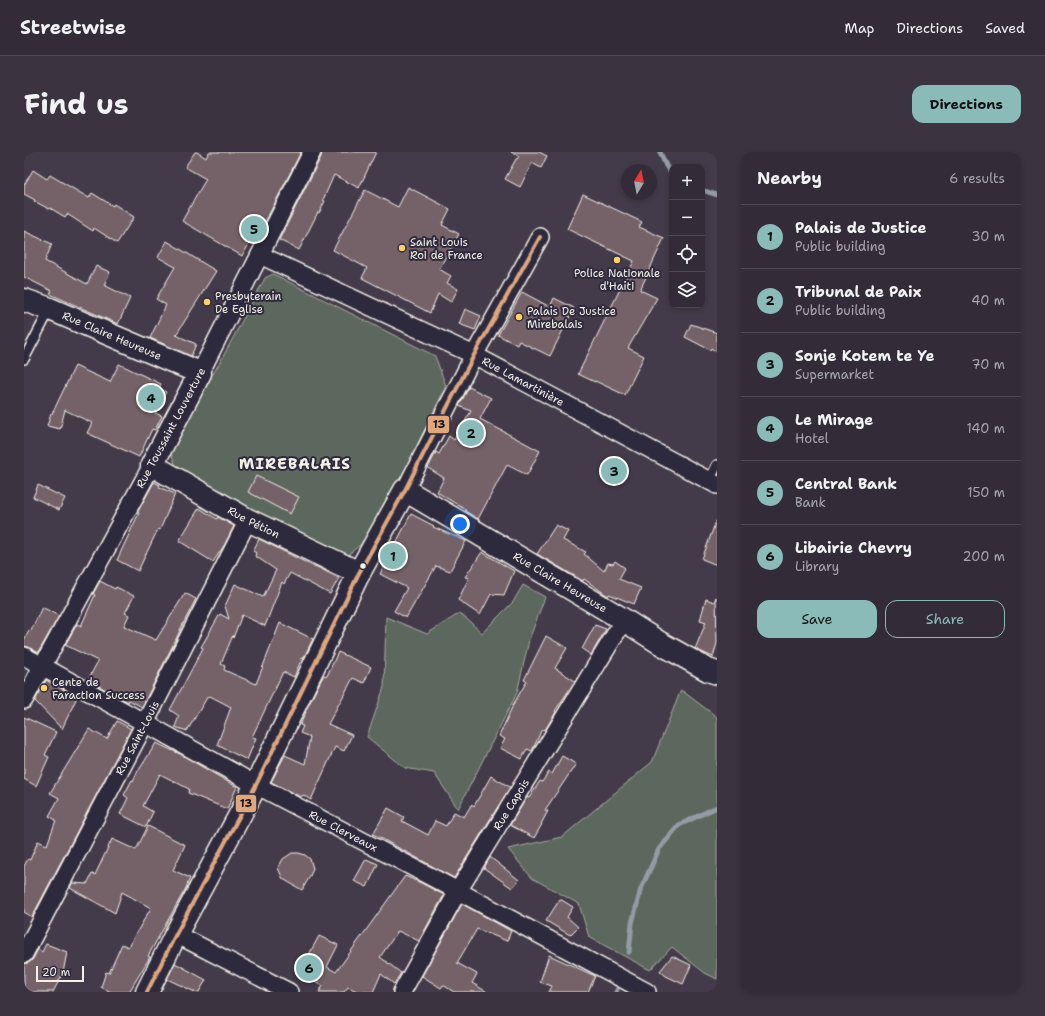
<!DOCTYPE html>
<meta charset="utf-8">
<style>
:root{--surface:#332c38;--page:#3b3440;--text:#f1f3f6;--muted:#a9a7ae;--line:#4e4853;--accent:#8bbbb9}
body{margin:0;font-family:"Shantell Sans",sans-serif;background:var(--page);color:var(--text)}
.controls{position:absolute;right:12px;top:12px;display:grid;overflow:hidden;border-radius:8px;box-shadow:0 2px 6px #0003}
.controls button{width:36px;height:36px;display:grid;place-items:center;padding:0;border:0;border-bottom:1px solid var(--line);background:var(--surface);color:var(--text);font:20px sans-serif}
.compass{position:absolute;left:597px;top:12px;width:36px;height:36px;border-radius:50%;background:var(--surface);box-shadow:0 2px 6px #0003;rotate:10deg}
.scale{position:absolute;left:12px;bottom:10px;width:48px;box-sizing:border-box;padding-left:4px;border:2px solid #f4f1e8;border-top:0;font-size:11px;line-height:14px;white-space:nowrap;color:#f4f1e8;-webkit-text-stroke:3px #2f2a3d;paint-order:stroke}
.you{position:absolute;left:436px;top:372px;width:14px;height:14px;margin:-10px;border:3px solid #fff;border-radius:50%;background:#1a73e8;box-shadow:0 0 0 6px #1a73e833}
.badge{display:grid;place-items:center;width:26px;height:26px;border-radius:50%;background:var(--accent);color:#111;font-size:13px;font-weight:700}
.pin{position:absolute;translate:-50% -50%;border:2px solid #fff;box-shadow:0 1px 4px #0006}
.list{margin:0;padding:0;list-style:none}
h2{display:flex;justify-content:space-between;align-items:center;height:52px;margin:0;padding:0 16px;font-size:17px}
h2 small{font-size:13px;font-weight:400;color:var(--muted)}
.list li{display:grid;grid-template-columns:26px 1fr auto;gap:12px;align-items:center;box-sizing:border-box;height:64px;padding:0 16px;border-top:1px solid var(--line)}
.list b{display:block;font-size:15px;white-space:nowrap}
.list p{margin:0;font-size:13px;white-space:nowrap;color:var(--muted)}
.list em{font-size:13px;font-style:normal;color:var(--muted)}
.actions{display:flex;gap:8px;padding:12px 16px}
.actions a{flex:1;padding:9px 0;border:1px solid var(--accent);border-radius:12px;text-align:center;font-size:14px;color:var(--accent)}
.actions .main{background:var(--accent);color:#111}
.icon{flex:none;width:22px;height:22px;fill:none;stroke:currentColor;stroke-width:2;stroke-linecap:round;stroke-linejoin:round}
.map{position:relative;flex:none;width:693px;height:840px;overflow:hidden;border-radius:12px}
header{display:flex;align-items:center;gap:24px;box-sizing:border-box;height:56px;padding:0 20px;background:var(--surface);border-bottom:1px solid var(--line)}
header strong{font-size:19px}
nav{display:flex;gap:22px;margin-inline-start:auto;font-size:14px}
.intro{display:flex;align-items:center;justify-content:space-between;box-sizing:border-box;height:96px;padding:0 24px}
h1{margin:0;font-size:28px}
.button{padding:10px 18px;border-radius:12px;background:var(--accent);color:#111;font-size:14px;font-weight:700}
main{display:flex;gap:24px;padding:0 24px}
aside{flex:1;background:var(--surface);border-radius:12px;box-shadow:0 2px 6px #0003}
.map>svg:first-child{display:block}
</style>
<header>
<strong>Streetwise</strong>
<nav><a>Map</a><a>Directions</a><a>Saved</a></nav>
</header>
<div class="intro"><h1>Find us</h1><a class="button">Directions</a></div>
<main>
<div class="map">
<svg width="693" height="840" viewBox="0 0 693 840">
<rect width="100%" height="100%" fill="#443b4a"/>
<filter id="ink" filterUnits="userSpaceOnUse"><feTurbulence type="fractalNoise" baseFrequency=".025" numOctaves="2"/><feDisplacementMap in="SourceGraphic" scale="8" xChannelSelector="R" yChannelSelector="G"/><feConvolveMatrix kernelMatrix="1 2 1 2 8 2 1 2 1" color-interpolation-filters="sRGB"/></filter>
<g filter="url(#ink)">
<g fill="#5b675d" stroke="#a8aca2">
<path d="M249,122L411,204L422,234L363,355L337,392L319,407L156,324L147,302L154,279L195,212L241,126Z"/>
<path d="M499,433L521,445L505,488L493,541L434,657L410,621L381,616L343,585L360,535L362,465L403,482L436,461L458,481L489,450Z"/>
<path d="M657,538L693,565V827L681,821L648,795L626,818L565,785L555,752L508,726L484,697L538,685L628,610Z"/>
</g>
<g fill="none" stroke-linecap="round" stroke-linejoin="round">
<g stroke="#939ba7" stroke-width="5">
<path d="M636,0L642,14L648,22"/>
<path d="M678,38L693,43"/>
<path d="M605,800L608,771L617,737L635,697L655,673L693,655"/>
<path d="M592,840L593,838"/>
</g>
</g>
<g fill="#756269" stroke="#f4f1e8">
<path d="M171,0H173L182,6L185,0H277L237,78L234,77L218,104L158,69L182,27L161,15Z"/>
<path d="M298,0H352L335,36L310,23L299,48L301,49L295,61L294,60L275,98L255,88L297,5Z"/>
<path d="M487,0H515L523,4L517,16L508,11L496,35L481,27L492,7H493L495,4Z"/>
<path d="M9,18L23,27L26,23L65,46L68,41L89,54L90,52L110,65L93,91L70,76L69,79L43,62L41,65L26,56L25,57L10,49L11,48L0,42V33Z"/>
<path d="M384,35L426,57L418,73L435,82L415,117L427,124L423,131L434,137L427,150L414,142L406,161L338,126L343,116L309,98L341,38L374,55Z"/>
<path d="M559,42L618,70L615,75L640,86L616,138L633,146L604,196L620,204L601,243L571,229V230L554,222L610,109L543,77Z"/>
<path d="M0,79L28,92L21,109L63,132L72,114L86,120L80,133L106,146L94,172L26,142L28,139L0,125Z"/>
<path d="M143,89L192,119L152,183L172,192L167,204L126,186L142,153L132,147L151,115L134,105Z"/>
<path d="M498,140L526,155L530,146L550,156L526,204L495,189L493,193L474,183Z"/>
<path d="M441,157L457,164L451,178L435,172Z"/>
<path d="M667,172L693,181V200L687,196L686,198L661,185Z"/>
<path d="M95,212L137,232L135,236L142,240L131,261L138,264L131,278L128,277L115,305L63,281L68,271L41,258L36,277L23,274L27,262H28L51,214L86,230Z"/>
<path d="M445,235L467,246L456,267L516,299L503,323L483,313L454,367L441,359L442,358L413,340L420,326L404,316L412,300L415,302L425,284L430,288L447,259L435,254Z"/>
<path d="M232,324L275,345L266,362L224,340Z"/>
<path d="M130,330L136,333L135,335L151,342L136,378L134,377L114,419L93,408L115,361H113Z"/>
<path d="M14,333L41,346L35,358L9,345Z"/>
<path d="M175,356L193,367L194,365L210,374L201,392L189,410L155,389Z"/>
<path d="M387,362L410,374L409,375L442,389L426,419L412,414L382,466L370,459L383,436L356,422Z"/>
<path d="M692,369H693V413L678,407Z"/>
<path d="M532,373L544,379L539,388L562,400L560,402L580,419L584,411L589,412L591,409L601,416L595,427L617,436L610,452L585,442L584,444L560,427L559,429L513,402Z"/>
<path d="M235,387L291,415V414L315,426L306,442L266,421L260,432L258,430L241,474L218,463L209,486V483L197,512L201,514L200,518L232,532L256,471L289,487L279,507L278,506L270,525L259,520L228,585L232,586L223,608L193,593L207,555L186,544L185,545L184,544L163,579L151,575L155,564L146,558L179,496L177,495L196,462L205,467L201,454L211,432L239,445L252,418L231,404L232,401L229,399Z"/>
<path d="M458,400L490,419L480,443L467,442L456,463L434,448L445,426L441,425Z"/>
<path d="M76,429L91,437L92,435L110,444L101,461L105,463L100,474L132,488L161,441L172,447L157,476L155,481L118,555L105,548L104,550L64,528L74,509L41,493L53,472L57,474L71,443L69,442Z"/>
<path d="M692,445L693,491L689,505L671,497L682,470L676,468L682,447L690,450Z"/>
<path d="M18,455L35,464L14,501L5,495L0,494V488L5,478L7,479Z"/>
<path d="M571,473L582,477L567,503L558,497Z"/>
<path d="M522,484L543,496L531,516L551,529L531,559L532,560L521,578L518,577L508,599L503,597L498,607L476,596L481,587L475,584L490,551L503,529L500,528Z"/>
<path d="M314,500L347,515L340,531L329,526L304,572L328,583L320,599L311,595L287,648L279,643L277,645L247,630L261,603L281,612L286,585L276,581L279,574L276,573L282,560H281L296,530L300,523L303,524Z"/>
<path d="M22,528L53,545L38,577L11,549Z"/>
<path d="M0,565L32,580L21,603L25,605L12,634L0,627Z"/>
<path d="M93,569L107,577L8,765L0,760V714L4,707L6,708L14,689L23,693L32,668L25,664L35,646L26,641L65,577L83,587Z"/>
<path d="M132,591L156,602L213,635L203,657L164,641L165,637L136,622L119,654L129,660L122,675L96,662L104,646L100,643L108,628L109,629L114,618H115Z"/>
<path d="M538,604L552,612L521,658L524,659L517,672H518L510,686L486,673L503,645L505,646L516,629L518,630L525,620L528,622Z"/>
<path d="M467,624L486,635L430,726L349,682L364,656L380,665L378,669L404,683L411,669L422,674L430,660L440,665L448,652L450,654Z"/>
<path d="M124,674L161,693L149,718L166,726L162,736L124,804L126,805L105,840H87L77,835L82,820L85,821L98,792L104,795L127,756L98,740L91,761L46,736L48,731L63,732L68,722L71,723L88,687L112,698Z"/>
<path d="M268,701H275L281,703L286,707L289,716L286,724L278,738L259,727L254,716L259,707Z"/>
<path d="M466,705L495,728L488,736L460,716Z"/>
<path d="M342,707L354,712L343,735L330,729Z"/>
<path d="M381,724L397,731L420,743L395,789L374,779L356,805L377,821L370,832L357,822L349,840H335L324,835L320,840H295L299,834L276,819L295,784L314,793L303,815L312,820Z"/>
<path d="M536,747L549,755L543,765L554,775L546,783L522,769Z"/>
<path d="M438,752L487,779L483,789L453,777L433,811L453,822L448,831L463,840H430L419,833L417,836L398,824Z"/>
<path d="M22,792L43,800L39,821L29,840H7L0,836V812L6,810L9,807L14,797L18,800Z"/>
<path d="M525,803L571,824L564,840H525L528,834L516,830Z"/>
<path d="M648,804L667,813L659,832L642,824L636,819Z"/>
<path d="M151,811L182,828L175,840H171L143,827Z"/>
</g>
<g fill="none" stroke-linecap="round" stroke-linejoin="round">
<g stroke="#f4f1e8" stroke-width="12">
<g id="lane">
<path d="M0,207L26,157"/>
<path d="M685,329L693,313"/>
</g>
</g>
<g stroke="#f4f1e8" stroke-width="20">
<g id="street">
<path id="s1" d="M236,103L450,203L693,333"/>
<path d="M176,221L288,0"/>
<path d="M381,338L450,203L516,85"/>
<path id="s2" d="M0,504L18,514L121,571L232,633L434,739L623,840"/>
<path d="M0,548L128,313"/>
<path d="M152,782L265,840"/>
<path id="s3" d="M0,802L121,571L224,368"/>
<path id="s4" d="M378,840L434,739L600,468"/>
</g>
</g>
<g stroke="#f4f1e8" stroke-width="25">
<g id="secondary">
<path id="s5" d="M0,148L26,157L176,221L128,313L224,368L335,421"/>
<path id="s6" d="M123,840L152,782L232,633L335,421L381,338L600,468L636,491L684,518L693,521"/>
</g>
</g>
<use href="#lane" stroke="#2f2a3d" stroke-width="9"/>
<use href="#street" stroke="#2f2a3d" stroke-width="17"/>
<use href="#secondary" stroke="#2f2a3d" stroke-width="22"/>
<g stroke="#2f2a3d" stroke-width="7">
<path id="bus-1" d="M123,840L152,782L232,633L335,421L381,338L450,203L516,85"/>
</g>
<use href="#bus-1" stroke="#dfa77e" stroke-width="4"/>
</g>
</g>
<g fill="#ffd166" stroke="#2f2a3d" stroke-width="1.5">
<circle cx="378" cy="96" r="4"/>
<circle cx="593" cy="108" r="4"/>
<circle cx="183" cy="150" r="4"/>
<circle cx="495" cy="165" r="4"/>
<circle cx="20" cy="536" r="4"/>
</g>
<circle fill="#f4f1e8" stroke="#2f2a3d" stroke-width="1.5" cx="339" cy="414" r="3.5"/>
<g text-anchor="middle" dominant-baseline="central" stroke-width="4" stroke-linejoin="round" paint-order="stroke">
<g font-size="11" fill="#f4f1e8" stroke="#2f2a3d" text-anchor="start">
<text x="386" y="90">Saint Louis<tspan x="386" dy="13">Roi de France</tspan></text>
<text x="593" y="121" text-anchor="middle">Police Nationale<tspan x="593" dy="13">d'Haiti</tspan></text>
<text x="191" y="144">Presbyterain<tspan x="191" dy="13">De Eglise</tspan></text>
<text x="503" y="159">Palais De Justice<tspan x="503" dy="13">Mirebalais</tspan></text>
<text x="28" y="530">Cente de<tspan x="28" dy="13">Faraction Success</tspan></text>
</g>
<g font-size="11" fill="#f4f1e8" stroke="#2f2a3d">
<text stroke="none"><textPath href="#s5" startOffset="95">Rue Claire Heureuse</textPath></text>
<text stroke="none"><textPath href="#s1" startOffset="292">Rue Lamartinière</textPath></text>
<text transform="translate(147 276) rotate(-62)">Rue Toussaint Louverture</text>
<text stroke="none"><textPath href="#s5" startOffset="411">Rue Pétion</textPath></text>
<text stroke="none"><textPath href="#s6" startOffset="745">Rue Claire Heureuse</textPath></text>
<text stroke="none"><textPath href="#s3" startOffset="244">Rue Saint-Louis</textPath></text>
<text stroke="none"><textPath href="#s4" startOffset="217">Rue Capois</textPath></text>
<text stroke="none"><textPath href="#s2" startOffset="364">Rue Clerveaux</textPath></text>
</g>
<g font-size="15" font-weight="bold" letter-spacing="1" fill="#f4f1e8" stroke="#2f2a3d">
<text x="271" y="312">MIREBALAIS</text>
</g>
</g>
<g stroke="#2f2a3d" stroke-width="1.5">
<rect x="403" y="263" width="23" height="19" rx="4" fill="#dfa77e"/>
<rect x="211" y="642" width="22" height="19" rx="4" fill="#dfa77e"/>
</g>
<g font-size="11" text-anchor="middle" font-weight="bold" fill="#111">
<text x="415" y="276">13</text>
<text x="222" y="655">13</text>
</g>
</svg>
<div class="controls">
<button>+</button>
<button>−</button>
<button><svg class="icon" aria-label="locate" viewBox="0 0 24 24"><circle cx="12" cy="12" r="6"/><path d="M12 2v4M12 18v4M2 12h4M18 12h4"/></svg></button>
<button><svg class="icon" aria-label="layers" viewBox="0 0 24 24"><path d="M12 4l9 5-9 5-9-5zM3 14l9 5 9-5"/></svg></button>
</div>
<svg class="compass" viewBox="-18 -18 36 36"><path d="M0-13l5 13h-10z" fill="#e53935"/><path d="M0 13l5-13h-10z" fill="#a9a7ae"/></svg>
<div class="scale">20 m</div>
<div class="you"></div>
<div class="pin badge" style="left:369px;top:404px">1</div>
<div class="pin badge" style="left:447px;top:281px">2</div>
<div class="pin badge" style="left:590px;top:319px">3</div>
<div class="pin badge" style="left:127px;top:246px">4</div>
<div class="pin badge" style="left:230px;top:77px">5</div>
<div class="pin badge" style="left:285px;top:816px">6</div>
</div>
<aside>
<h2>Nearby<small>6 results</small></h2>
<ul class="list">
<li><span class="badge">1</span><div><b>Palais de Justice</b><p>Public building</p></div><em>30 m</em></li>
<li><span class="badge">2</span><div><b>Tribunal de Paix</b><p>Public building</p></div><em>40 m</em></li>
<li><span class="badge">3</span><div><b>Sonje Kotem te Ye</b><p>Supermarket</p></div><em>70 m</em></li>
<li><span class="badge">4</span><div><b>Le Mirage</b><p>Hotel</p></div><em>140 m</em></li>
<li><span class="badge">5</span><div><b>Central Bank</b><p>Bank</p></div><em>150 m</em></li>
<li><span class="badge">6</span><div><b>Libairie Chevry</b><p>Library</p></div><em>200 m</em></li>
</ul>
<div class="actions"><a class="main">Save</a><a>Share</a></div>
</aside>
</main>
